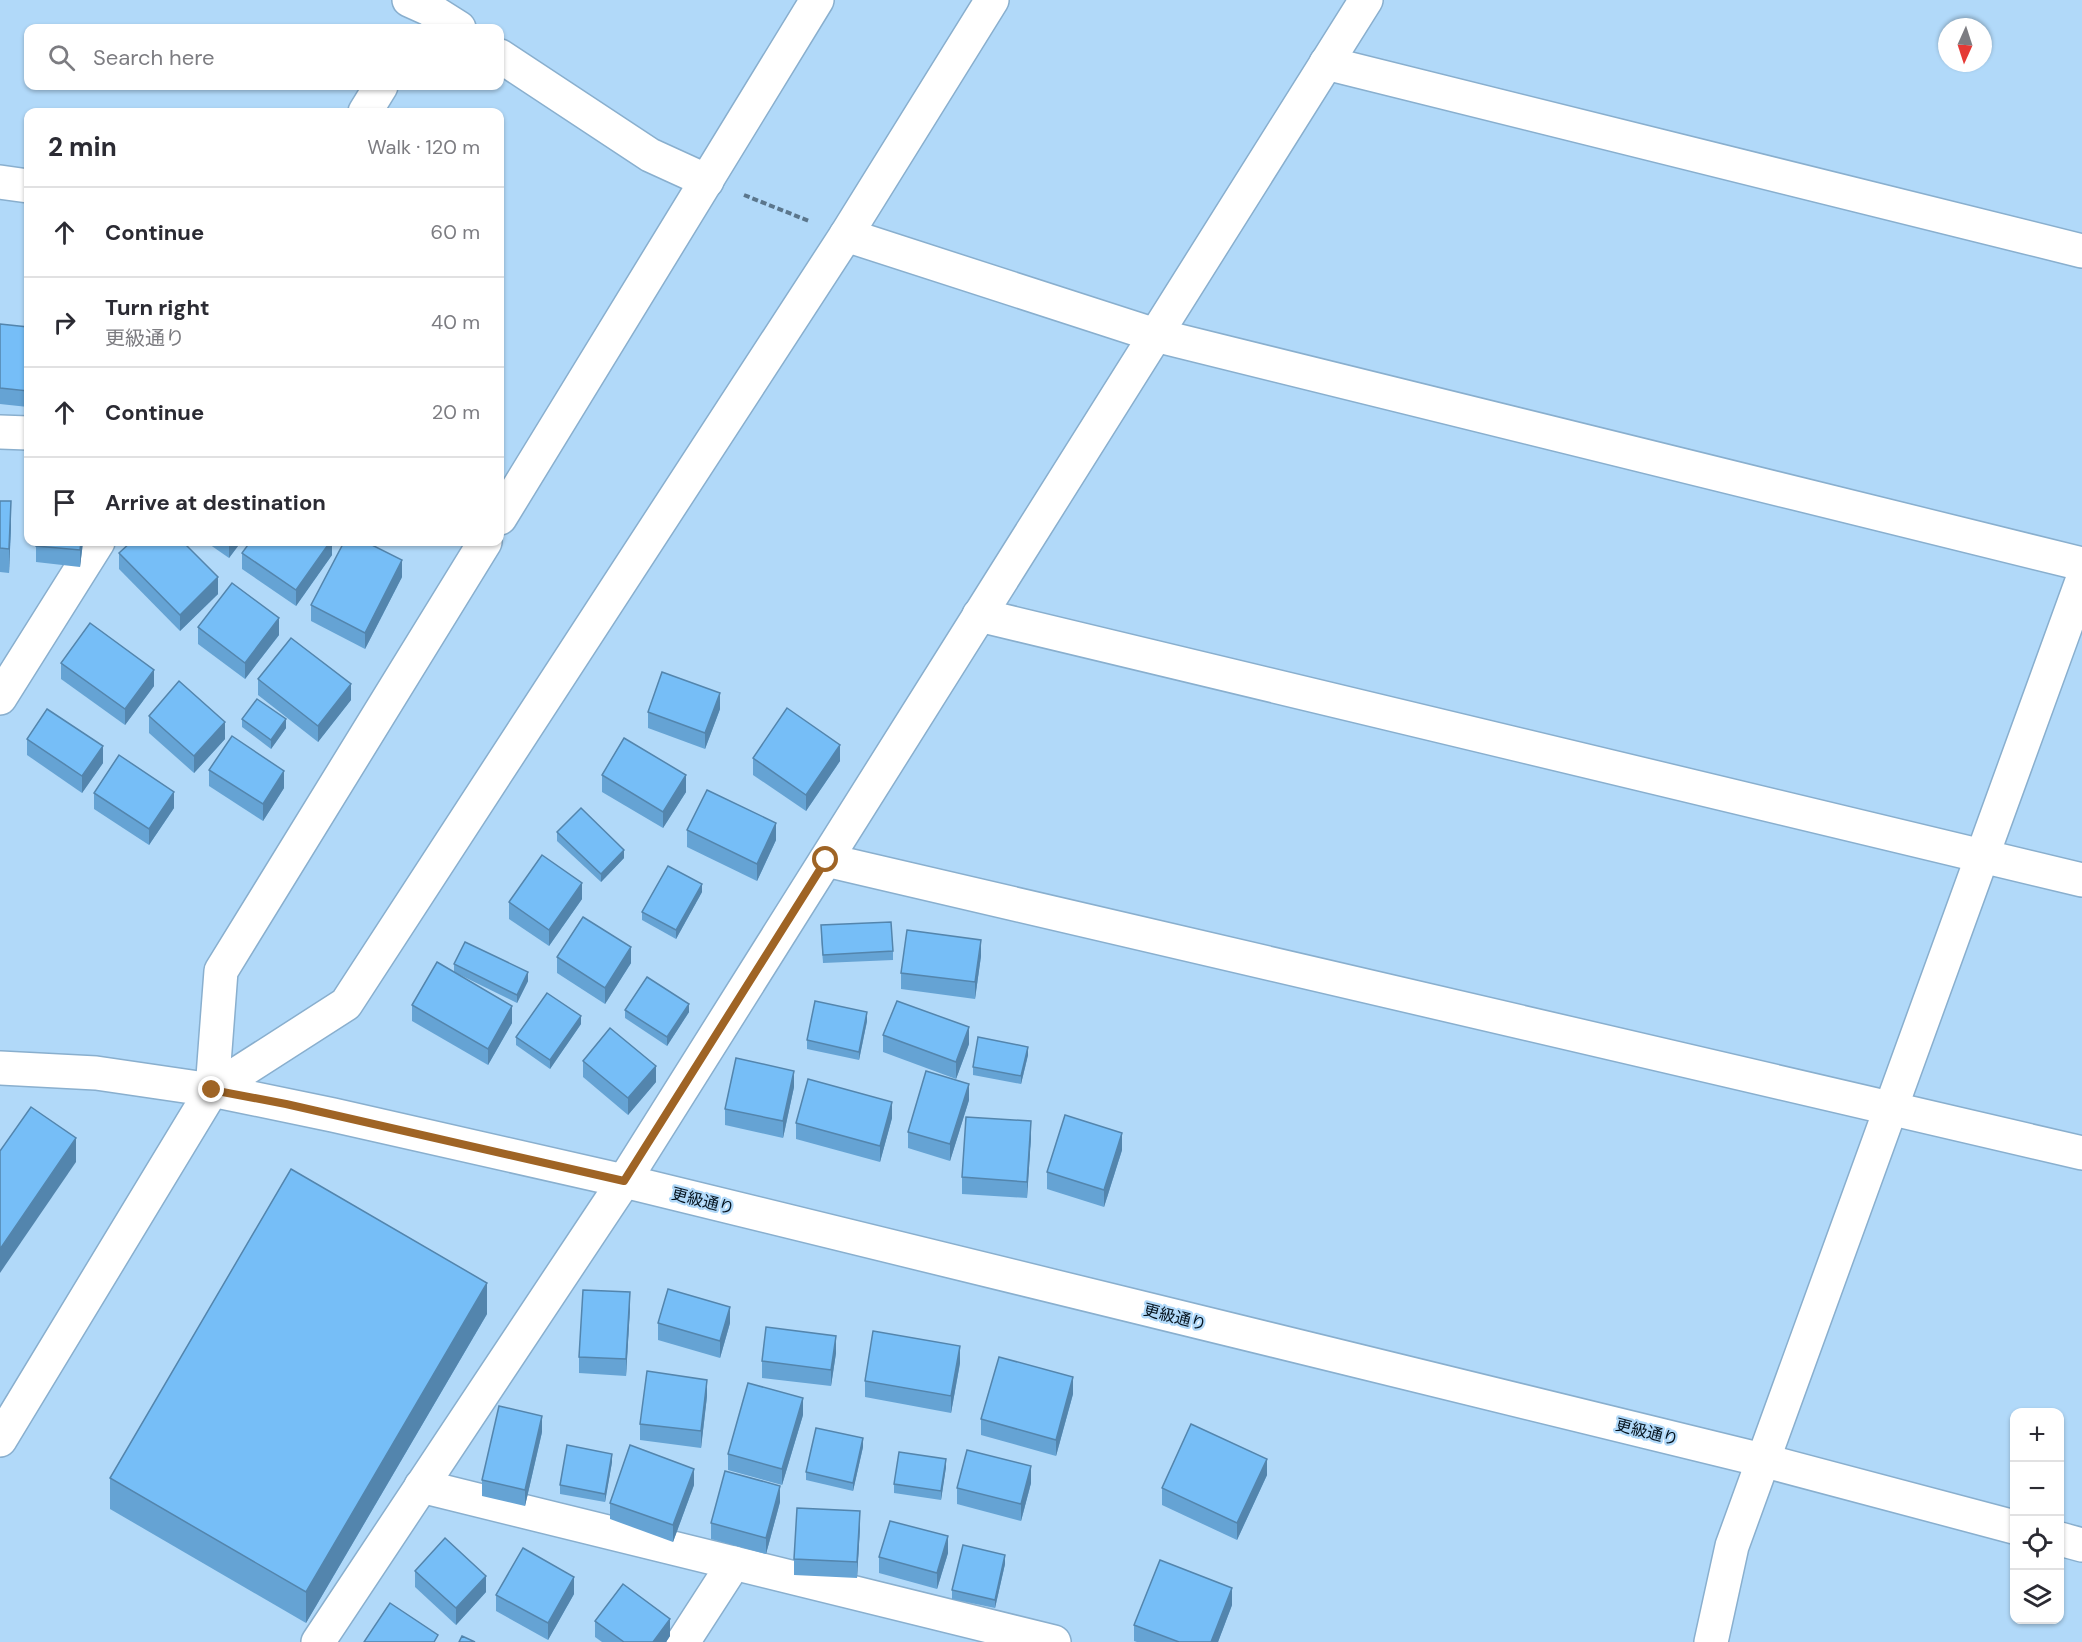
<!DOCTYPE html>
<meta charset="utf-8">
<style>
:root{--surface:#fff;--page:#f2f2f3;--text:#2b2b33;--muted:#7c7c81;--line:#e1e1e2}
body{margin:0;font-family:"DM Sans","Noto Sans JP",sans-serif;background:var(--page);color:var(--text)}
.controls{position:absolute;right:18px;bottom:18px;display:grid;overflow:hidden;border-radius:12px;box-shadow:0 2px 4px #0004}
.controls button{width:54px;height:54px;display:grid;place-items:center;padding:0;border:0;border-bottom:2px solid var(--line);background:var(--surface);color:var(--text);font:30px sans-serif}
.compass{position:absolute;left:1938px;top:18px;width:54px;height:54px;border-radius:50%;background:var(--surface);box-shadow:0 2px 4px #0004;rotate:183deg}
.stop{position:absolute;width:18px;height:18px;margin:-14px;border:4px solid #9f6425;border-radius:50%;background:#fff}
.stop.end{background:#9f6425;border-color:#fff;box-shadow:0 2px 6px #0008}
.list{margin:0;padding:0;list-style:none}
h2{display:flex;justify-content:space-between;align-items:center;height:78px;margin:0;padding:0 24px;font-size:26px}
h2 small{font-size:20px;font-weight:400;color:var(--muted)}
.list li{display:grid;grid-template-columns:39px 1fr auto;gap:18px;align-items:center;box-sizing:border-box;height:90px;padding:0 24px;border-top:2px solid var(--line)}
.list b{display:block;font-size:22px;white-space:nowrap}
.list p{margin:0;font-size:20px;white-space:nowrap;color:var(--muted)}
.list em{font-size:20px;font-style:normal;color:var(--muted)}
.icon{flex:none;width:33px;height:33px;fill:none;stroke:currentColor;stroke-width:2;stroke-linecap:round;stroke-linejoin:round}
.map{position:relative;flex:none;width:2082px;height:1642px;overflow:hidden}
.search{position:absolute;background:var(--surface);box-shadow:0 2px 4px #0004;left:24px;top:24px;width:480px;height:66px;display:flex;align-items:center;gap:15px;box-sizing:border-box;padding:0 21px;border-radius:12px;color:var(--muted);font-size:22px}
.panel{position:absolute;background:var(--surface);box-shadow:0 2px 4px #0004;left:24px;top:108px;width:480px;height:438px;border-radius:12px}
.map>svg:first-child{display:block}
</style>
<div class="map">
<svg width="2082" height="1642" viewBox="0 0 2082 1642">
<rect width="100%" height="100%" fill="#b1d9f9"/>
<g fill="none" stroke-linecap="round" stroke-linejoin="round">
<g stroke="#89afce" stroke-width="36">
<g id="minor">
<path d="M409,0L429,9L459,28"/>
<path d="M500,56L650,155L707,181"/>
<path d="M1326,63L2082,251"/>
<path d="M365,112L381,86"/>
<path d="M0,182L28,186"/>
<path d="M846,235L1155,335L2082,564"/>
<path d="M0,432L28,433"/>
<path d="M500,518L817,0"/>
<path d="M979,615L2082,880"/>
<path d="M0,698L98,542"/>
<path d="M826,860L2082,1153"/>
<path d="M0,1068L96,1073L212,1090L333,1115L624,1181L1762,1460L2014,1527"/>
<path d="M212,1090L221,971L485,542"/>
<path d="M0,1440L212,1090L346,1004L846,235L992,0"/>
<path d="M421,1486L1054,1642"/>
<path d="M2060,1539L2082,1545"/>
<path d="M318,1642L624,1181L1366,0"/>
<path d="M683,1642L734,1563"/>
<path d="M1711,1642L1732,1546L2082,581"/>
</g>
</g>
<path stroke="#5b768c" stroke-width="4" stroke-dasharray="6 3" stroke-linecap="butt" d="M744,195L809,221"/>
<use href="#minor" stroke="#fff" stroke-width="33"/>
</g>
<g fill="#65a3d4">
<path d="M0,324L28,327V407L0,404Z"/>
<path d="M0,501L11,525L9,573L0,572Z"/>
<path d="M36,542H83L80,567L36,562Z"/>
<path d="M206,542H241L229,558Z"/>
<path d="M332,542V555L296,606L242,569V553Z"/>
<path d="M119,553L218,594L180,631L119,569Z"/>
<path d="M402,577L365,649L311,621V605Z"/>
<path d="M198,627L279,635L245,679L198,644Z"/>
<path d="M61,663L154,686L125,725L61,679Z"/>
<path d="M258,679L351,700L318,742L258,695Z"/>
<path d="M720,709L705,749L648,728V712Z"/>
<path d="M149,716L225,739L194,773L149,733Z"/>
<path d="M242,719L286,728L271,749L242,727Z"/>
<path d="M27,739L103,763L82,793L27,755Z"/>
<path d="M753,758L840,761L806,811L753,775Z"/>
<path d="M209,770L284,788L263,821L209,786Z"/>
<path d="M602,775L686,792L663,828L602,792Z"/>
<path d="M94,793L174,808L149,845L94,809Z"/>
<path d="M687,830L776,840L757,881L687,847Z"/>
<path d="M557,832L624,858L601,882L557,841Z"/>
<path d="M702,892L676,939L642,920V912Z"/>
<path d="M582,899L549,946L509,919V902Z"/>
<path d="M821,934L893,951V960L823,963Z"/>
<path d="M981,956L975,999L901,989V973Z"/>
<path d="M557,957L631,963L605,1004L557,973Z"/>
<path d="M454,964L528,981L517,1003L454,972Z"/>
<path d="M412,1005L512,1023L488,1065L412,1021Z"/>
<path d="M625,1010L689,1012L667,1046L625,1018Z"/>
<path d="M867,1021L859,1060L807,1049V1040Z"/>
<path d="M581,1024L550,1069L516,1045V1037Z"/>
<path d="M883,1035L969,1044L956,1079L883,1052Z"/>
<path d="M1028,1055L1021,1084L973,1075V1067Z"/>
<path d="M583,1061L656,1082L628,1115L583,1077Z"/>
<path d="M794,1087L783,1138L725,1125V1109Z"/>
<path d="M969,1100L950,1161L908,1148V1132Z"/>
<path d="M892,1118L880,1162L796,1139V1123Z"/>
<path d="M1031,1137L1027,1198L962,1194V1177Z"/>
<path d="M1122,1150L1104,1207L1047,1189V1172Z"/>
<path d="M630,1308L626,1376L579,1373V1357Z"/>
<path d="M487,1314L306,1623L110,1509V1478Z"/>
<path d="M658,1323H730L720,1358L658,1340Z"/>
<path d="M836,1353L831,1386L762,1378V1361Z"/>
<path d="M960,1363L951,1413L865,1397V1381Z"/>
<path d="M1073,1394L1056,1456L981,1435V1419Z"/>
<path d="M707,1396L701,1448L640,1440V1424Z"/>
<path d="M803,1415L782,1485L728,1470V1454Z"/>
<path d="M542,1432L525,1506L482,1496V1480Z"/>
<path d="M863,1447L853,1491L806,1480V1472Z"/>
<path d="M612,1462L605,1502L560,1494V1485Z"/>
<path d="M946,1467L941,1500L894,1493V1484Z"/>
<path d="M1267,1475L1237,1540L1162,1505V1488Z"/>
<path d="M1031,1483L1021,1521L957,1504V1488Z"/>
<path d="M694,1485L673,1542L610,1519V1503Z"/>
<path d="M780,1502L766,1554L711,1539V1523Z"/>
<path d="M860,1527L857,1578L794,1575V1559Z"/>
<path d="M948,1553L937,1589L879,1573V1557Z"/>
<path d="M1005,1564L995,1608L952,1599V1590Z"/>
<path d="M415,1571L486,1592L456,1625L415,1587Z"/>
<path d="M574,1594L548,1640L496,1611V1595Z"/>
<path d="M1232,1605L1218,1642H1137L1134,1641V1625Z"/>
<path d="M595,1621L670,1636L666,1642H602L595,1637Z"/>
</g>
<g fill="#5385ad">
<path d="M11,501V525L9,573V549Z"/>
<path d="M81,542H83L80,567V550Z"/>
<path d="M229,542H241L229,558Z"/>
<path d="M330,542H332V555L296,606V590Z"/>
<path d="M402,560V577L365,649V633Z"/>
<path d="M218,577V594L180,631V615Z"/>
<path d="M279,618V635L245,679V663Z"/>
<path d="M154,670V686L125,725V709Z"/>
<path d="M351,684V700L318,742V726Z"/>
<path d="M720,693V709L705,749V733Z"/>
<path d="M286,719V728L271,749V740Z"/>
<path d="M225,722V739L194,773V756Z"/>
<path d="M840,745V761L806,811V795Z"/>
<path d="M103,746V763L82,793V776Z"/>
<path d="M284,771V788L263,821V804Z"/>
<path d="M686,775V792L663,828V812Z"/>
<path d="M174,792V808L149,845V829Z"/>
<path d="M776,823V840L757,881V864Z"/>
<path d="M624,850V858L601,882V874Z"/>
<path d="M582,883V899L549,946V930Z"/>
<path d="M702,884V892L676,939V930Z"/>
<path d="M981,940V956L975,999V982Z"/>
<path d="M631,947V963L605,1004V988Z"/>
<path d="M528,972V981L517,1003V995Z"/>
<path d="M689,1004V1012L667,1046V1037Z"/>
<path d="M512,1006V1023L488,1065V1049Z"/>
<path d="M867,1012V1021L859,1060V1052Z"/>
<path d="M581,1016V1024L550,1069V1060Z"/>
<path d="M969,1027V1044L956,1079V1062Z"/>
<path d="M1028,1047V1055L1021,1084V1076Z"/>
<path d="M656,1066V1082L628,1115V1098Z"/>
<path d="M794,1071V1087L783,1138V1121Z"/>
<path d="M969,1084V1100L950,1161V1144Z"/>
<path d="M892,1102V1118L880,1162V1146Z"/>
<path d="M1031,1121V1137L1027,1198V1182Z"/>
<path d="M1122,1133V1150L1104,1207V1190Z"/>
<path d="M76,1138V1162L0,1273V1249Z"/>
<path d="M487,1283V1314L306,1623V1592Z"/>
<path d="M630,1292V1308L626,1376V1359Z"/>
<path d="M730,1307V1323L720,1358V1341Z"/>
<path d="M836,1336V1353L831,1386V1370Z"/>
<path d="M960,1346V1363L951,1413V1396Z"/>
<path d="M1073,1377V1394L1056,1456V1440Z"/>
<path d="M707,1380V1396L701,1448V1431Z"/>
<path d="M803,1398V1415L782,1485V1469Z"/>
<path d="M542,1416V1432L525,1506V1490Z"/>
<path d="M863,1438V1447L853,1491V1483Z"/>
<path d="M612,1454V1462L605,1502V1494Z"/>
<path d="M946,1459V1467L941,1500V1491Z"/>
<path d="M1267,1459V1475L1237,1540V1523Z"/>
<path d="M1031,1466V1483L1021,1521V1504Z"/>
<path d="M694,1469V1485L673,1542V1525Z"/>
<path d="M780,1486V1502L766,1554V1538Z"/>
<path d="M860,1511V1527L857,1578V1562Z"/>
<path d="M948,1536V1553L937,1589V1573Z"/>
<path d="M1005,1555V1564L995,1608V1600Z"/>
<path d="M486,1576V1592L456,1625V1608Z"/>
<path d="M574,1577V1594L548,1640V1623Z"/>
<path d="M1232,1588V1605L1218,1642H1211Z"/>
<path d="M670,1619V1636L666,1642H653Z"/>
</g>
<g fill="#76bef7" stroke="#5385ad" stroke-width="1.5">
<path d="M0,324L28,327V391L0,388Z"/>
<path d="M0,501H11L9,549L0,548Z"/>
<path d="M36,542H81L80,550L36,546Z"/>
<path d="M131,542H183L218,577L180,615L119,553Z"/>
<path d="M250,542H330L296,590L242,553Z"/>
<path d="M344,542H366L402,560L365,633L311,605Z"/>
<path d="M232,583L279,618L245,663L198,627Z"/>
<path d="M90,623L154,670L125,709L61,663Z"/>
<path d="M291,638L351,684L318,726L258,679Z"/>
<path d="M662,672L720,693L705,733L648,712Z"/>
<path d="M179,681L225,722L194,756L149,716Z"/>
<path d="M257,699L286,719L271,740L242,719Z"/>
<path d="M787,708L840,745L806,795L753,758Z"/>
<path d="M47,709L103,746L82,776L27,739Z"/>
<path d="M232,736L284,771L263,804L209,770Z"/>
<path d="M624,738L686,775L663,812L602,775Z"/>
<path d="M119,755L174,792L149,829L94,793Z"/>
<path d="M707,790L776,823L757,864L687,830Z"/>
<path d="M581,808L624,850L601,874L557,832Z"/>
<path d="M542,855L582,883L549,930L509,902Z"/>
<path d="M668,866L702,884L676,930L642,912Z"/>
<path d="M583,917L631,947L605,988L557,957Z"/>
<path d="M891,922L893,951L823,955L821,925Z"/>
<path d="M907,930L981,940L975,982L901,973Z"/>
<path d="M465,942L528,972L517,995L454,964Z"/>
<path d="M437,962L512,1006L488,1049L412,1005Z"/>
<path d="M647,977L689,1004L667,1037L625,1010Z"/>
<path d="M547,993L581,1016L550,1060L516,1037Z"/>
<path d="M815,1001L867,1012L859,1052L807,1040Z"/>
<path d="M897,1001L969,1027L956,1062L883,1035Z"/>
<path d="M610,1028L656,1066L628,1098L583,1061Z"/>
<path d="M978,1037L1028,1047L1021,1076L973,1067Z"/>
<path d="M736,1058L794,1071L783,1121L725,1109Z"/>
<path d="M926,1071L969,1084L950,1144L908,1132Z"/>
<path d="M808,1079L892,1102L880,1146L796,1123Z"/>
<path d="M31,1107L76,1138L0,1249V1151Z"/>
<path d="M1065,1115L1122,1133L1104,1190L1047,1172Z"/>
<path d="M966,1117L1031,1121L1027,1182L962,1177Z"/>
<path d="M291,1169L487,1283L306,1592L110,1478Z"/>
<path d="M668,1289L730,1307L720,1341L658,1323Z"/>
<path d="M583,1290L630,1292L626,1359L579,1357Z"/>
<path d="M766,1327L836,1336L831,1370L762,1361Z"/>
<path d="M873,1331L960,1346L951,1396L865,1381Z"/>
<path d="M999,1357L1073,1377L1056,1440L981,1419Z"/>
<path d="M647,1371L707,1380L701,1431L640,1424Z"/>
<path d="M748,1383L803,1398L782,1469L728,1454Z"/>
<path d="M499,1406L542,1416L525,1490L482,1480Z"/>
<path d="M1191,1424L1267,1459L1237,1523L1162,1488Z"/>
<path d="M816,1428L863,1438L853,1483L806,1472Z"/>
<path d="M567,1445L612,1454L605,1494L560,1485Z"/>
<path d="M630,1445L694,1469L673,1525L610,1503Z"/>
<path d="M967,1450L1031,1466L1021,1504L957,1488Z"/>
<path d="M899,1452L946,1459L941,1491L894,1484Z"/>
<path d="M725,1471L780,1486L766,1538L711,1523Z"/>
<path d="M797,1508L860,1511L857,1562L794,1559Z"/>
<path d="M890,1521L948,1536L937,1573L879,1557Z"/>
<path d="M445,1538L486,1576L456,1608L415,1571Z"/>
<path d="M963,1545L1005,1555L995,1600L952,1590Z"/>
<path d="M523,1548L574,1577L548,1623L496,1595Z"/>
<path d="M1160,1560L1232,1588L1211,1642H1179L1134,1625Z"/>
<path d="M623,1584L670,1619L653,1642H624L595,1621Z"/>
<path d="M390,1603L438,1635L434,1642H364Z"/>
<path d="M462,1636L475,1642H459Z"/>
</g>
<g fill="none" stroke-linecap="round" stroke-linejoin="round">
<path stroke="#9f6425" stroke-width="8" d="M212,1090L286,1104L624,1181L826,860"/>
</g>
<g text-anchor="middle" dominant-baseline="central" stroke-width="4.5" stroke-linejoin="round" paint-order="stroke">
<g font-size="16" fill="#05131e" stroke="#b1d9f9">
<text transform="translate(703 1201) rotate(14)">更級通り</text>
<text transform="translate(1175 1317) rotate(14)">更級通り</text>
<text transform="translate(1647 1432) rotate(14)">更級通り</text>
</g>
</g>
</svg>
<div class="controls">
<button>+</button>
<button>−</button>
<button><svg class="icon" aria-label="locate" viewBox="0 0 24 24"><circle cx="12" cy="12" r="6"/><path d="M12 2v4M12 18v4M2 12h4M18 12h4"/></svg></button>
<button><svg class="icon" aria-label="layers" viewBox="0 0 24 24"><path d="M12 4l9 5-9 5-9-5zM3 14l9 5 9-5"/></svg></button>
</div>
<svg class="compass" viewBox="-18 -18 36 36"><path d="M0-13l5 13h-10z" fill="#e53935"/><path d="M0 13l5-13h-10z" fill="#7c7c81"/></svg>
<div class="stop" style="left:826px;top:860px"></div>
<div class="stop end" style="left:212px;top:1090px"></div>
<div class="search"><svg class="icon" aria-label="search" viewBox="0 0 24 24"><circle cx="10" cy="10" r="6"/><path d="M15 15l6 6"/></svg>Search here</div>
<section class="panel">
<h2>2 min<small>Walk · 120 m</small></h2>
<ul class="list">
<li><svg class="icon" aria-label="ahead" viewBox="0 0 24 24"><path d="M12 20V5M6 11l6-6 6 6"/></svg><div><b>Continue</b></div><em>60 m</em></li>
<li><svg class="icon" aria-label="right" viewBox="0 0 24 24"><path d="M7 20v-9h11M14 6l5 5-5 5"/></svg><div><b>Turn right</b><p>更級通り</p></div><em>40 m</em></li>
<li><svg class="icon" aria-label="ahead" viewBox="0 0 24 24"><path d="M12 20V5M6 11l6-6 6 6"/></svg><div><b>Continue</b></div><em>20 m</em></li>
<li><svg class="icon" aria-label="arrive" viewBox="0 0 24 24"><path d="M6 21V4h12l-3 4 3 4H6"/></svg><div><b>Arrive at destination</b></div></li>
</ul>
</section>
</div>
